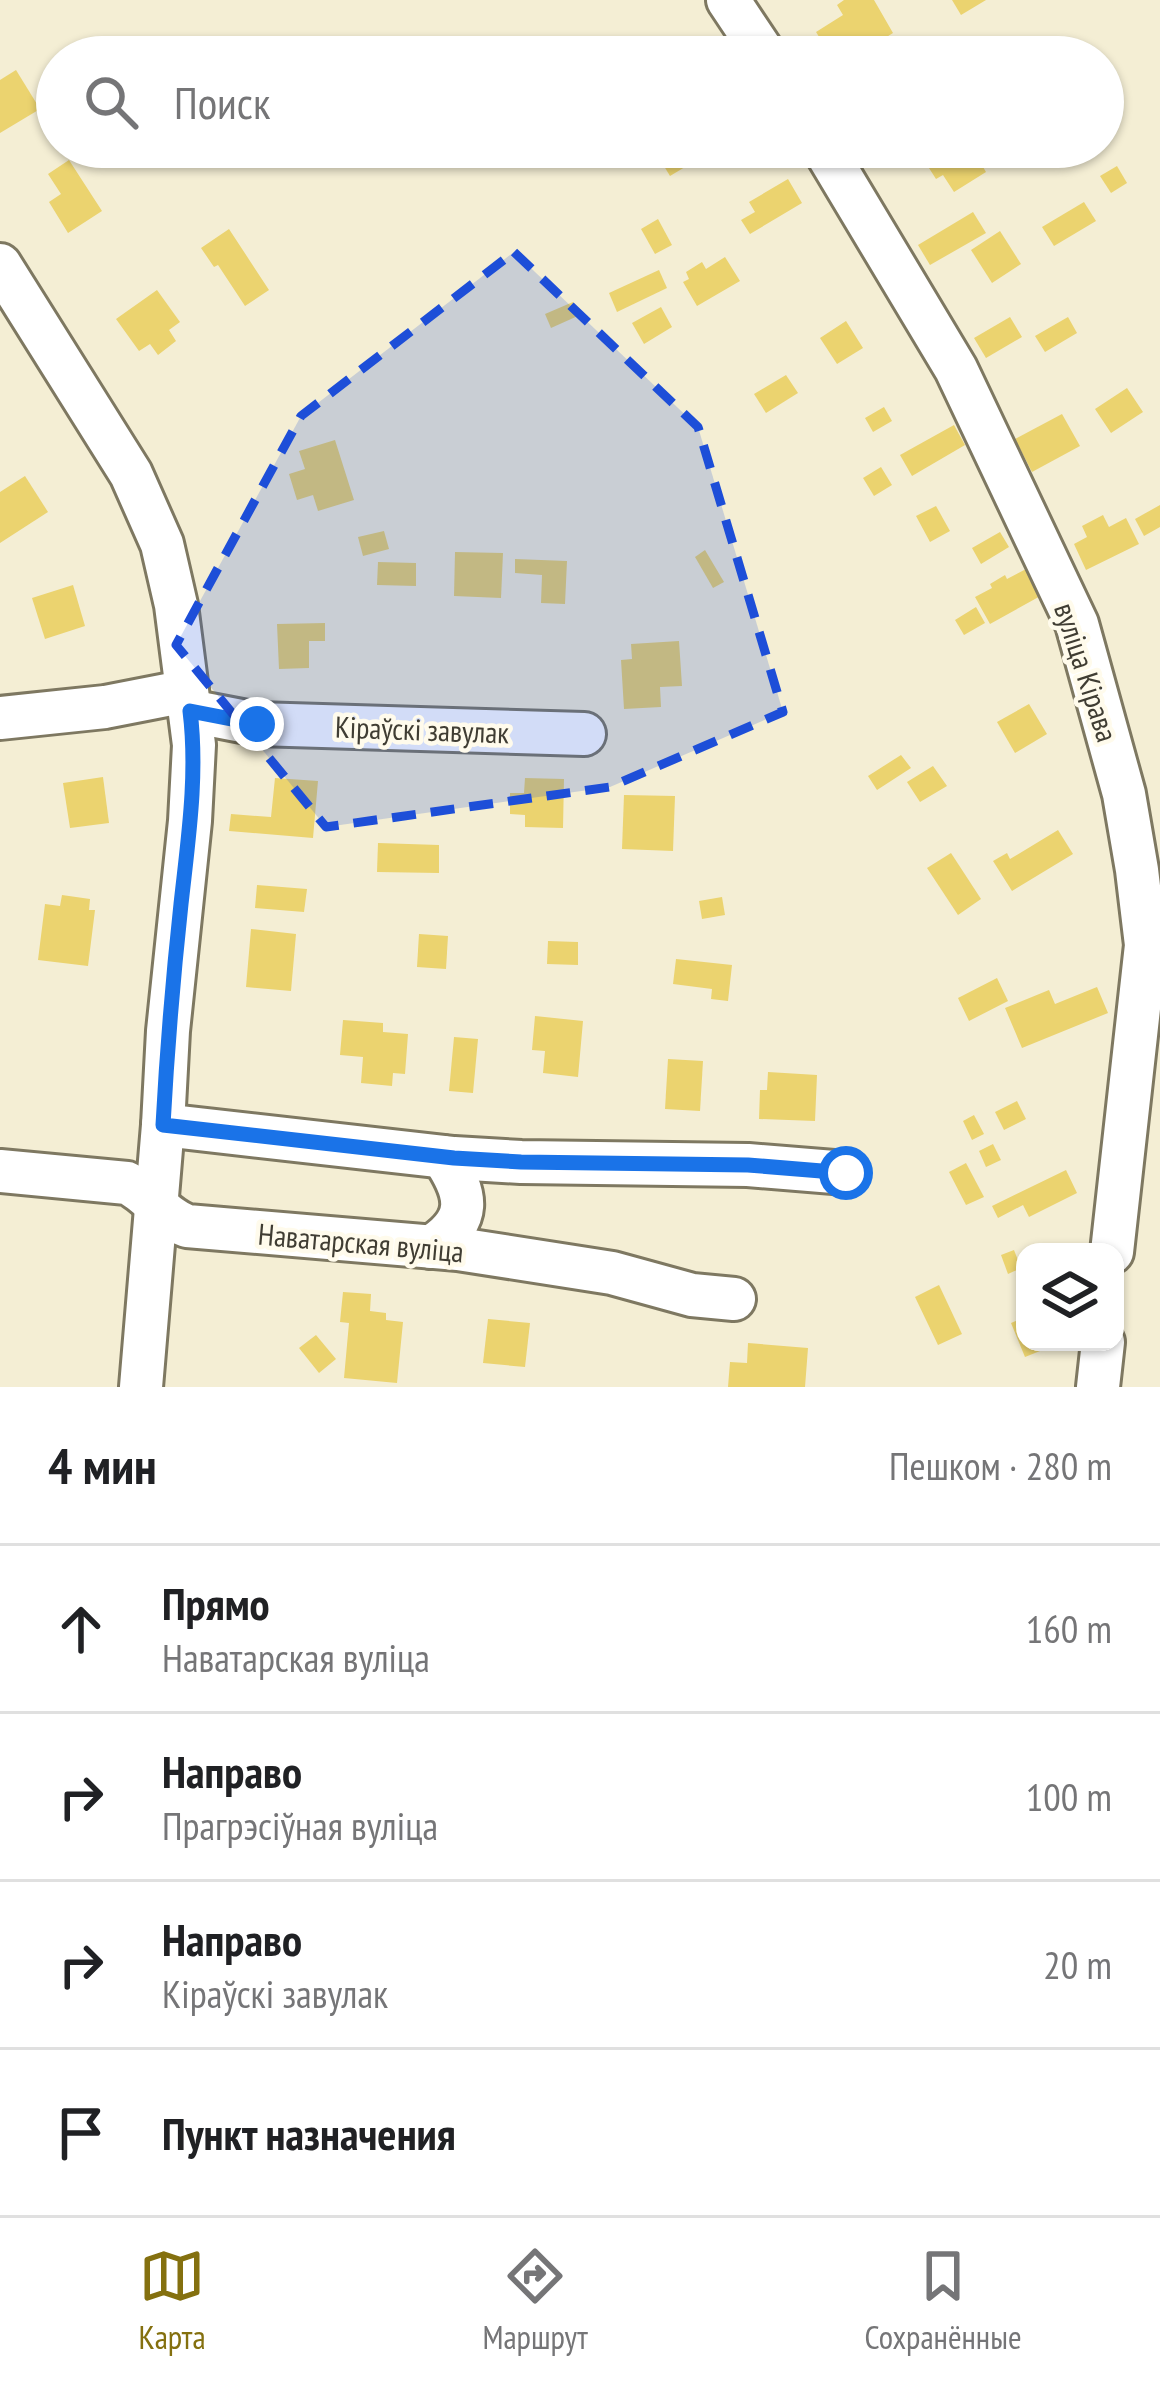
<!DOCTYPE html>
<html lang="ru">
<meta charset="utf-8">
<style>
:root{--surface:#fff;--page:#f6f6f6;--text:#202124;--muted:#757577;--line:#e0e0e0;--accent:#84700f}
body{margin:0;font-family:"PT Sans Narrow",sans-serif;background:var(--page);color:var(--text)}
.controls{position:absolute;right:36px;bottom:36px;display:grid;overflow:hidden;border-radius:24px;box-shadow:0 3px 9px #0004}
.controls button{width:108px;height:108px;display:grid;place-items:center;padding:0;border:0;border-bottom:3px solid var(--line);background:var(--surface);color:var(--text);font:60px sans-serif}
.stop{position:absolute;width:36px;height:36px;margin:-27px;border:9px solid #1a73e8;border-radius:50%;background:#fff}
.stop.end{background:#1a73e8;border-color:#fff;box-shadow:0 3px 12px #0008}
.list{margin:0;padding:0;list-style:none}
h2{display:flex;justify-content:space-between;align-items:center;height:156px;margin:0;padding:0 48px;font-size:51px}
h2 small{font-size:39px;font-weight:400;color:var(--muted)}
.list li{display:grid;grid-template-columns:78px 1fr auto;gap:36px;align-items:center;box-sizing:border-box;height:168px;padding:0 48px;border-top:3px solid var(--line)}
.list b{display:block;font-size:45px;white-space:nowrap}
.list p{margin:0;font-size:39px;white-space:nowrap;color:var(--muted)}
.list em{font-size:39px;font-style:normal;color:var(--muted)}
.icon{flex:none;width:66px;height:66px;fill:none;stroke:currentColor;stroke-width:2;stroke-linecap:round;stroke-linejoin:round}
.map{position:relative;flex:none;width:1160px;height:1387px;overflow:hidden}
.search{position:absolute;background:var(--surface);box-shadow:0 3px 9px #0004;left:36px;right:36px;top:36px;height:132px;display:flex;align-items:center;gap:30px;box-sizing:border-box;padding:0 42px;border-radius:66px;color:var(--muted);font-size:45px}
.sheet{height:828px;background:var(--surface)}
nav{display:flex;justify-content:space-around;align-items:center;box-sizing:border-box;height:168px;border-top:3px solid var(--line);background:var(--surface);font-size:33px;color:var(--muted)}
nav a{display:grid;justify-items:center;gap:6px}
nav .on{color:var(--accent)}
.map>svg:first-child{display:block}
</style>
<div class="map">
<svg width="1160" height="1387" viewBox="0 0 1160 1387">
<rect width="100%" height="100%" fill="#f4eed4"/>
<g fill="#ebd36f">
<path d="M844,0H874L893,33L864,51L855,36L828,51L816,32L843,15L837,5Z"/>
<path d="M952,0H986L961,15Z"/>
<path d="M691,42L700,57H665Z"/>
<path d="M16,70L40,109L0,133V80Z"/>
<path d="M667,147H674L685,167L670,176L656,153Z"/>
<path d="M878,147H917L888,164Z"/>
<path d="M938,147H944L956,167L976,155L986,172L954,192L943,175L936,179L922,157Z"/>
<path d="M69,160L102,211L68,233L49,202L61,194L48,174Z"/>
<path d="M1117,166L1127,183L1111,193L1100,176Z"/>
<path d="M788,179L802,203L750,234L741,220L755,212L749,202Z"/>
<path d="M1084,202L1096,221L1054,246L1042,227Z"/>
<path d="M973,212L986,233L930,265L918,245Z"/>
<path d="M658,219L672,245L655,254L641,229Z"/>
<path d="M229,229L269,290L245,306L218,265L214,267L201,248Z"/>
<path d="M1000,231L1021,264L992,283L971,250Z"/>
<path d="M725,257L740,281L697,306L683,282L689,279L686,272L702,262L706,269Z"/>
<path d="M659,270L667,288L617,312L609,293Z"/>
<path d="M157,290L180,322L169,330L176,341L158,355L150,344L139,351L116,319Z"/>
<path d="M573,302L580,315L551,328L545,314Z"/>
<path d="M661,307L672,327L644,344L632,323Z"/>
<path d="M1010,317L1022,337L986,358L974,338Z"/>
<path d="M1068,317L1077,333L1045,352L1035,336Z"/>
<path d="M846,321L863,348L837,364L820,338Z"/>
<path d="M786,375L798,393L766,413L754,394Z"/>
<path d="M1127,388L1143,412L1111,433L1095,409Z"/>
<path d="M884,407L892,421L873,432L865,418Z"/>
<path d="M1062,414L1080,446L1032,472L1015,439Z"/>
<path d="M954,425L965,445L912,476L900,455Z"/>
<path d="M335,440L354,500L318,511L313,495L297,500L289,474L305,469L299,451Z"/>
<path d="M881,467L892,485L874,496L863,478Z"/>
<path d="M25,476L48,512L0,543V492Z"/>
<path d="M1160,505V527L1144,536L1135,519Z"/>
<path d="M936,506L950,531L930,542L916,516Z"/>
<path d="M1103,515L1109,527L1126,518L1139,544L1086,570L1074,544L1087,537L1082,526Z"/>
<path d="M384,531L389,549L363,556L358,537Z"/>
<path d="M1000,532L1009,547L981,564L972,548Z"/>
<path d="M705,550L724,582L713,588L695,557Z"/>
<path d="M455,552L503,553L501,598L454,596Z"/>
<path d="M515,559L567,561L565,604L541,603L542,575L515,573Z"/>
<path d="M378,562L416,563V586L377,585Z"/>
<path d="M1028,568L1044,594L990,624L975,597L992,588L990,584L1005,575L1007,579Z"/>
<path d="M73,585L85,626L45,639L32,598Z"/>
<path d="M976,607L985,623L964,635L955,620Z"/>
<path d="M325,623V641H309V668L279,669L277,624Z"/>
<path d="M679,641L682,686L660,687L661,707L624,709L621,660L632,659L631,644Z"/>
<path d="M1029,704L1047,734L1015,753L997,722Z"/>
<path d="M901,755L911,768L877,790L868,776Z"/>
<path d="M933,766L947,786L920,802L907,782Z"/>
<path d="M103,777L109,823L70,828L63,783Z"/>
<path d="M275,778L318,781L313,838L229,831L231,814L271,817Z"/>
<path d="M525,778L564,779L563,828L525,827V815L510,814V793H524Z"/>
<path d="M624,795L675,796L673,851L622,849Z"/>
<path d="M1058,830L1073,854L1012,891L993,861L1007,853L1010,859Z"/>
<path d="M378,843L439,845V873L377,872Z"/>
<path d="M951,853L981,899L958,915L927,868Z"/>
<path d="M257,885L307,889L304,912L255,908Z"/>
<path d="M62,895L90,899L89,910H95L88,966L38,960L45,904L60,906Z"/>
<path d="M722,897L725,915L702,919L699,901Z"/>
<path d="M251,929L296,934L291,991L246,987Z"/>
<path d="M419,934L448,936L446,969L417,967Z"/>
<path d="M548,941L578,942V965L547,964Z"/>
<path d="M676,959L732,965L728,1001L711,999L712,989L673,984Z"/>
<path d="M997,978L1008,1001L969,1021L958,998Z"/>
<path d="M1097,987L1108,1013L1022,1048L1005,1008L1049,990L1055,1004Z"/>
<path d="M535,1016L583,1021L578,1077L543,1073L545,1051L532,1050Z"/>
<path d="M343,1020L383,1023V1032L408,1034L405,1074L393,1073L392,1086L361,1083L363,1057L340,1055Z"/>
<path d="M454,1037L478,1039L473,1093L449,1091Z"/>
<path d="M668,1059L703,1061L700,1111L665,1109Z"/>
<path d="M768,1072L817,1075L815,1121L759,1119L760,1090H767Z"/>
<path d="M1017,1101L1026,1119L1004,1130L995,1112Z"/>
<path d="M974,1115L984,1134L972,1140L963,1121Z"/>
<path d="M993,1144L1001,1160L986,1167L979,1151Z"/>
<path d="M966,1163L984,1197L966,1205L949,1172Z"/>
<path d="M1066,1170L1077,1193L1029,1217L1023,1205L998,1218L992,1206Z"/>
<path d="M1014,1250L1021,1268L1008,1274L1001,1255Z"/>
<path d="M939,1285L962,1334L938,1345L915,1297Z"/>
<path d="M343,1292L371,1294L370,1311L386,1313V1320L403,1322L397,1383L344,1378L349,1323L340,1322Z"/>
<path d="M1025,1317V1342H1036L1040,1351L1025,1357L1011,1323Z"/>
<path d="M488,1319L530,1323L525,1367L483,1363Z"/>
<path d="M316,1335L336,1359L319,1373L299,1348Z"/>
<path d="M748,1343L808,1348L805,1387H728L730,1362L747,1363Z"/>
</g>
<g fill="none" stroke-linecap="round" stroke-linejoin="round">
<g stroke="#7e7861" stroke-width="48">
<g id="minor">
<path d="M728,0L766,57"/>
<path d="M823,147L956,369L1077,624L1124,794L1137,870L1146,945L1112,1252"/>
<path d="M0,265L131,474L162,544L176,605L194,745L190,821L168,1031L163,1125L141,1387"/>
<path d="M190,711L257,724L584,734"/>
<path d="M0,718L105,707L187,691"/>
<path d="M163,1125L454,1158L521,1162L748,1165L846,1173"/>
<path d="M0,1171L127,1183C151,1194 162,1217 187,1226L458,1249L612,1273L692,1295L734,1299"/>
<path d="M431,1247C473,1220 468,1195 443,1157"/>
<path d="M1098,1387L1103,1342"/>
</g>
</g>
<use href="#minor" stroke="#fff" stroke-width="42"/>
</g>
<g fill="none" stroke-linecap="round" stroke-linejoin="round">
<path stroke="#1a73e8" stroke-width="15" d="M257,724L190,711C198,775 188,840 181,904C173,978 167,1051 163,1125L454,1158L521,1162L748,1165L846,1173"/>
</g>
<path fill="#1d4ed8" fill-opacity="0.2" stroke="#1d4ed8" stroke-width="9" stroke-dasharray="24 15" stroke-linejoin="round" d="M514,252L698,427L783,712L610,787L326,827L176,645L301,416Z"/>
<g text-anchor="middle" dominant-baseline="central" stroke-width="9" stroke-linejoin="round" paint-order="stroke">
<g font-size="30" fill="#403d33" stroke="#fffbec">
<text transform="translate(1087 672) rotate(72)">вуліца Кірава</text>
<text transform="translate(422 729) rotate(2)">Кіраўскі завулак</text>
<text transform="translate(361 1242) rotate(5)">Наватарская вуліца</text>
</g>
</g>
</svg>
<div class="controls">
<button><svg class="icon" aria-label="layers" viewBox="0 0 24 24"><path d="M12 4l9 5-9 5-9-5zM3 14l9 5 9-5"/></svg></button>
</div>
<div class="stop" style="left:846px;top:1173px"></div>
<div class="stop end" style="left:257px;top:724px"></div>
<div class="search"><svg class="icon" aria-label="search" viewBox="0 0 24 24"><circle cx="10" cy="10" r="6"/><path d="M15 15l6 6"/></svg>Поиск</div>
</div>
<section class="sheet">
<h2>4 мин<small>Пешком · 280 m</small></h2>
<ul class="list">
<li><svg class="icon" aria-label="ahead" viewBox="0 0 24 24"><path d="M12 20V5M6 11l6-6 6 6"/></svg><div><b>Прямо</b><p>Наватарская вуліца</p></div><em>160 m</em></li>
<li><svg class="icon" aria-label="right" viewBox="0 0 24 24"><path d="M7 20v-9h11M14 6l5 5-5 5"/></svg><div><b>Направо</b><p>Прагрэсіўная вуліца</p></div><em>100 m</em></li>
<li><svg class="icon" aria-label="right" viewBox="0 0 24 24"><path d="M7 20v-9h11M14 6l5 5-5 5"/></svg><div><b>Направо</b><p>Кіраўскі завулак</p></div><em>20 m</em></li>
<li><svg class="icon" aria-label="arrive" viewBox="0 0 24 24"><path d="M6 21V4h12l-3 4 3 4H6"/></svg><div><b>Пункт назначения</b></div></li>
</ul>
</section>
<nav>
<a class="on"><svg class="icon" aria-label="map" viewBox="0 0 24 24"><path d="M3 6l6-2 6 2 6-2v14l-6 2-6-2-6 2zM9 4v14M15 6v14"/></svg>Карта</a>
<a><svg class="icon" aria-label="directions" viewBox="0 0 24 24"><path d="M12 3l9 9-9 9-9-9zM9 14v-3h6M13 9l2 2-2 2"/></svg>Маршрут</a>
<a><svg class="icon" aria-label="saved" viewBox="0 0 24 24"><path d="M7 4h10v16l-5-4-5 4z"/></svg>Сохранённые</a>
</nav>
